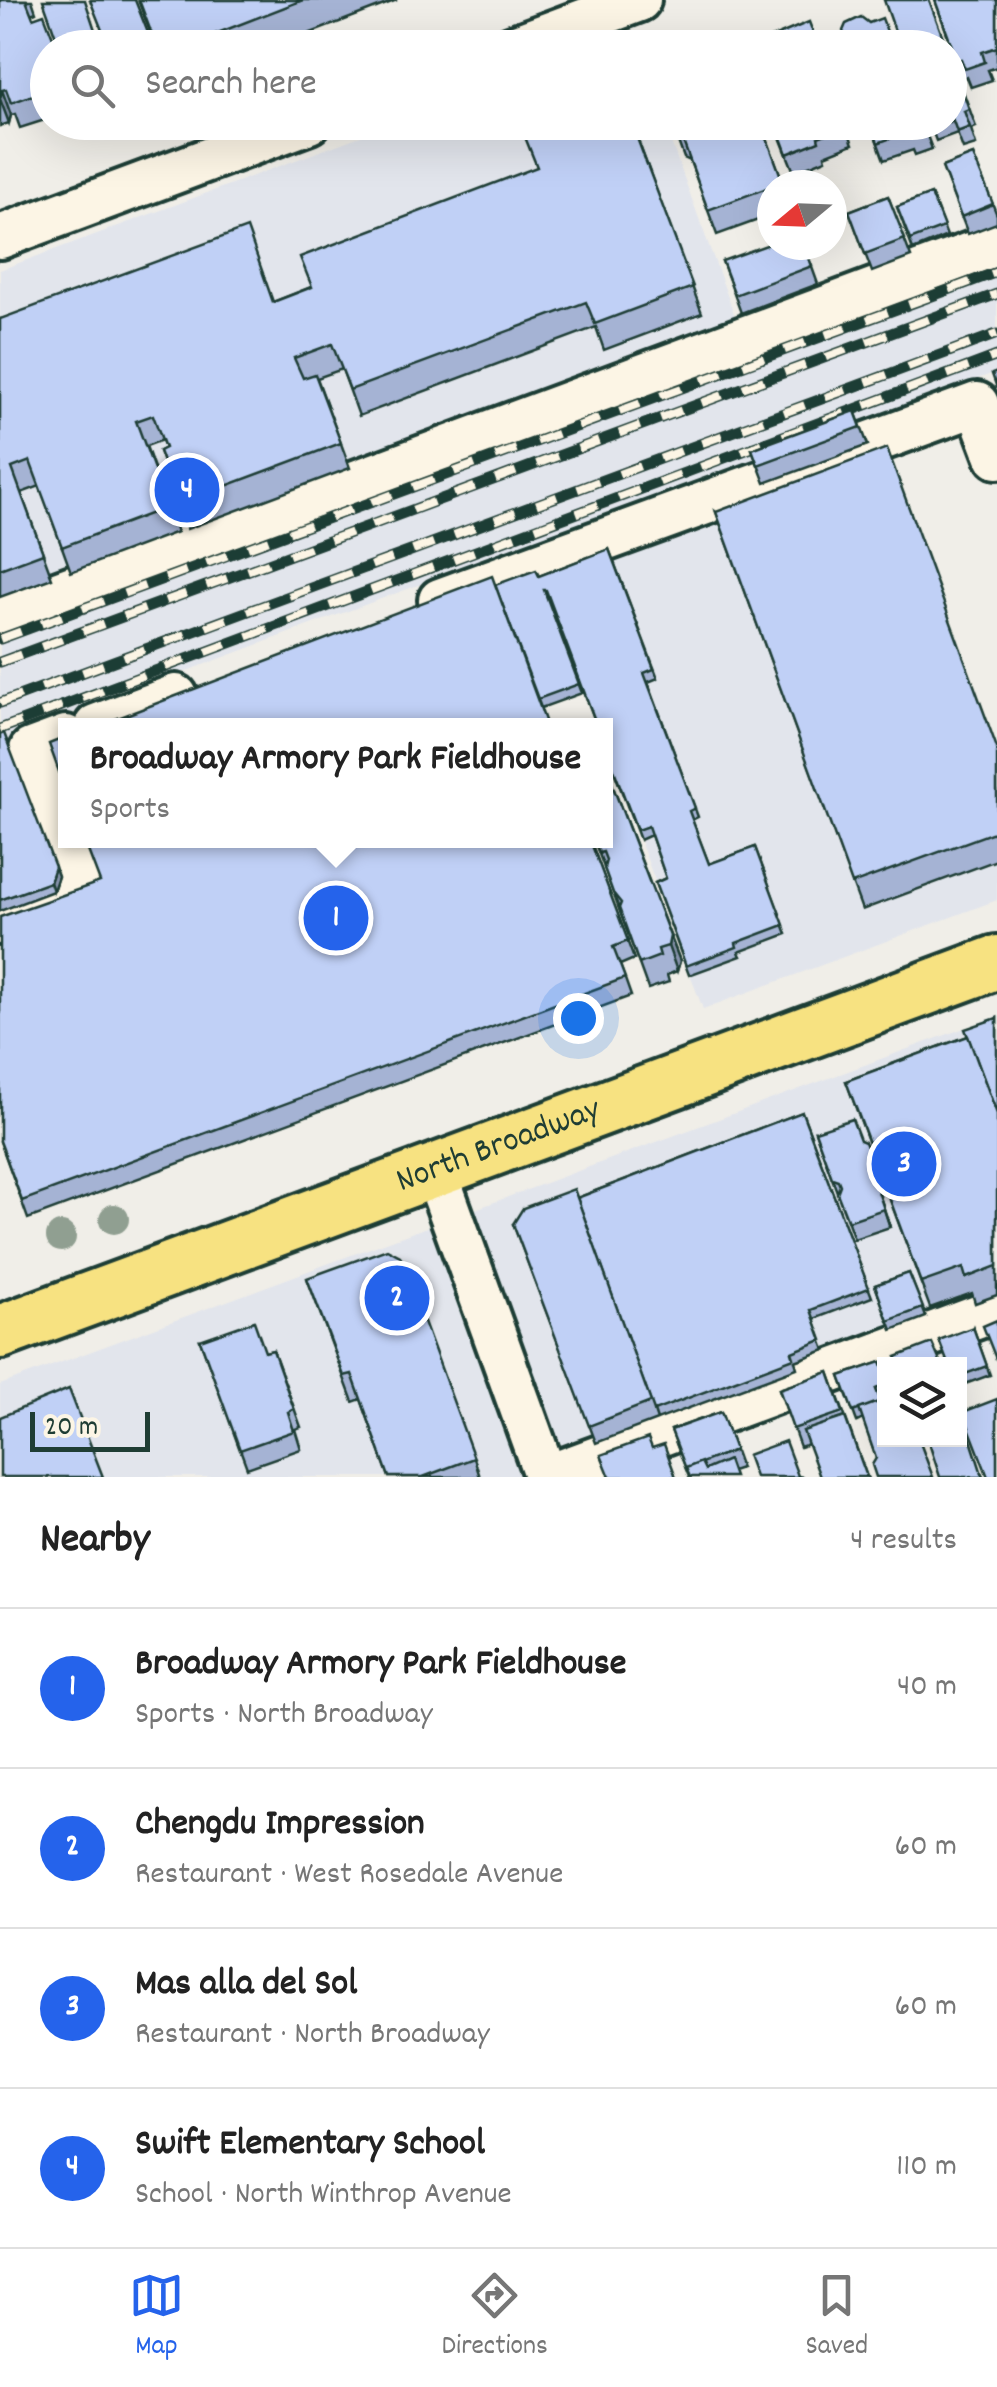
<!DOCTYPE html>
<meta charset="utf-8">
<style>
:root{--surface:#fff;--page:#f2f2f2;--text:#222;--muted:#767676;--line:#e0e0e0;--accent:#2563eb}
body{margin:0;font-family:Dekko,sans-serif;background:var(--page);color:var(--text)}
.controls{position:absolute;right:30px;bottom:30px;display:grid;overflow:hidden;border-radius:0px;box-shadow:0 10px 40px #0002}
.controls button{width:90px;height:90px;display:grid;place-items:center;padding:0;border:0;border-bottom:2px solid var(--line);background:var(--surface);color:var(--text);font:50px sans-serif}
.compass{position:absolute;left:757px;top:170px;width:90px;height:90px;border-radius:50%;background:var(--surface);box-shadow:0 10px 40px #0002;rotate:251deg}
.scale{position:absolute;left:30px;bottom:25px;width:120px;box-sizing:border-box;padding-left:10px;border:5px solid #1f3d34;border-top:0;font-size:28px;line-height:35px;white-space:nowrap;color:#1f3d34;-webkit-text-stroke:8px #fcf5e5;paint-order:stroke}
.you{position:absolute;left:578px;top:1018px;width:35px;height:35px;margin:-25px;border:8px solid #fff;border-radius:50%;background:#1a73e8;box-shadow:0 0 0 15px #1a73e833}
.badge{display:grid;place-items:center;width:65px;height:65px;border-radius:50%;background:var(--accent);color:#fff;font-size:32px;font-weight:700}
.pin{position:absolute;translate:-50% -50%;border:5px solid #fff;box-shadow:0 2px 10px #0006}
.popup{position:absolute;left:58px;top:718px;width:555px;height:130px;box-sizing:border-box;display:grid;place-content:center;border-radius:0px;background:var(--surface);filter:drop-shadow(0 2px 8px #0005);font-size:32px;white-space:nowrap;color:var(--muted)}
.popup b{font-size:38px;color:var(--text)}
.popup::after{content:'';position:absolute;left:50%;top:100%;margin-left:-20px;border:20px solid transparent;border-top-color:var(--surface)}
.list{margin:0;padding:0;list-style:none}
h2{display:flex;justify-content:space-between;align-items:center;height:130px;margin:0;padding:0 40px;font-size:42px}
h2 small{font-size:32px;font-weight:400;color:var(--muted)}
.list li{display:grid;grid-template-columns:65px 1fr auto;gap:30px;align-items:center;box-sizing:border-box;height:160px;padding:0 40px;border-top:2px solid var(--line)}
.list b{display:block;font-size:38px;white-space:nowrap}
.list p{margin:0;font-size:32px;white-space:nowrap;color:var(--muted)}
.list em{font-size:32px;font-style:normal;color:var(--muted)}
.icon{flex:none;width:55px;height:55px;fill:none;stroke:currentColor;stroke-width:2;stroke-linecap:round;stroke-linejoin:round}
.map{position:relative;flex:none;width:997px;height:1477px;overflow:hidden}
.search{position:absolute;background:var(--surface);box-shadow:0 10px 40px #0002;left:30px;right:30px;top:30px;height:110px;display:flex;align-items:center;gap:25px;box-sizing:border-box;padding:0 35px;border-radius:55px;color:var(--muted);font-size:38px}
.sheet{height:770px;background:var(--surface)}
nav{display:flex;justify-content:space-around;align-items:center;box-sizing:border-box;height:140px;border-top:2px solid var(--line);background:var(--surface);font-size:28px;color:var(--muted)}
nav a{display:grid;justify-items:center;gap:5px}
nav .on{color:var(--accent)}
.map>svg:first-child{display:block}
</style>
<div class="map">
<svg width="997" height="1477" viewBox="0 0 997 1477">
<rect width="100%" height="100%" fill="#f0eee8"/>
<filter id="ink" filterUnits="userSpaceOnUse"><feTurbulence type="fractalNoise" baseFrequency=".01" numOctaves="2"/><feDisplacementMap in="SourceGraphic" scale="20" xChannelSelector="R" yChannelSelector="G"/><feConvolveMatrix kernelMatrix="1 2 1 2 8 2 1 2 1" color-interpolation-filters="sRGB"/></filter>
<g filter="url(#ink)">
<g fill="#e2e5ec">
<path d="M398,122L664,123L748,352L997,244V383H995L991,374L876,417L997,748V900L703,1009L606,750V726L529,544L25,731L0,923V270Z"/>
<path d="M997,1016V1306L538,1477H0V1385Z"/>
</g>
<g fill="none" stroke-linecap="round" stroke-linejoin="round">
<g stroke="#1f3d34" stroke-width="50">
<g id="minor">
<path d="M511,48L639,0"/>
<path d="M0,237L309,122"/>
<path d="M440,600L977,404L997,457"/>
<path d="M0,614L997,244"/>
<path d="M96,726L176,696"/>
<path d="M0,923L82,893L31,750L66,737"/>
<path d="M435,1170L546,1477"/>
<path d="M546,1477L997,1310"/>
</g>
</g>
<g stroke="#1f3d34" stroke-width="60">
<g id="major">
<path id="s1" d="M0,1332L997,962"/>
</g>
</g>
<use href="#minor" stroke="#fcf5e5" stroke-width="42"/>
<use href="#major" stroke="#f7e281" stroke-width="52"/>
<g stroke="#1f3d34" stroke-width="11">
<g id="rail">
<path d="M0,639L997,272"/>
<path d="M0,662L997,294"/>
<path d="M0,703L997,334"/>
<path d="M0,729L997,356"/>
</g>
</g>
<use href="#rail" stroke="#fcf5e5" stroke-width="8" stroke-dasharray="22" stroke-linecap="butt"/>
</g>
<g fill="#909f91">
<circle cx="114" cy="1219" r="15"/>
<circle cx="61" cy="1237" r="15"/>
</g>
<g fill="#a5b3d4" stroke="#1f3d34" stroke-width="2.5">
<path d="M0,0H32L36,12L31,14L48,48V119L20,128L15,114L11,115L9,123L0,126Z"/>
<path d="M138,0H397L272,48H156Z"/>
<path d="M935,0H997V67L988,70L992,80L971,87L967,77L963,78Z"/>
<path d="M950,55L976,127L971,129L976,145L963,149L957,133L936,141L929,122H950Z"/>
<path d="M631,122L702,313L604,350L596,327L359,416L342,369L317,378L350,468L187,529L159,451L165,448L162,440L146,446L177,532L71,572L40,486L21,493L52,578L0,597V319L273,302L311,287L536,168Z"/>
<path d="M671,122H766L768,129L765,134L784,185H772V215L717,235L690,161L684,158Z"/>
<path d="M774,122H845L853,144L825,155L826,159L794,172Z"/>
<path d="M870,122H922L932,149L915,155L913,150L884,160Z"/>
<path d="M973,155L997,215V223L968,234L942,167Z"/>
<path d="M931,194L947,236L913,250L897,207Z"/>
<path d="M888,196L911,257L872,272L849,211Z"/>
<path d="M804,245L818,284L741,313L722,261Z"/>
<path d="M855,411L868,445L765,483L752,449Z"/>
<path d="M716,512L997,748V860L862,910Z"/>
<path d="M609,549L658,678L648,682L698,817L692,820L709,864L755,847L787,934L739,952L741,956L689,975L655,883L666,878L651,835L640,840L549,599H547L582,693L541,708L495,585L539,576Z"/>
<path d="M0,735L58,876L53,891L0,911Z"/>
<path d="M610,779L680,961L677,971L667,975L669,982L648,989L594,840Z"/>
<path d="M590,840L634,959L620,965L631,996L28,1219L0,1141Z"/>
<path d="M997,1018V1295L975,1303L972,1293L930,1308L846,1081L968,1036Z"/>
<path d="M802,1112L872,1297L814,1319L825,1350L795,1361L797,1368L657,1420L654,1411L657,1420L596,1443L513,1224L577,1198Z"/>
<path d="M815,1131L860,1140L871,1156L877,1173L874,1179L890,1227L854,1239Z"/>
<path d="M909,1273L926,1317L892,1330L875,1285Z"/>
<path d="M307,1278L474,1458L480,1477H389L361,1399L353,1402Z"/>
<path d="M973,1327L990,1375L960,1386V1364Z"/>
<path d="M200,1340L265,1352L273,1350L301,1427L295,1429L301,1449L247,1468Z"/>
<path d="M881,1362L876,1458L863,1419L857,1422L840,1376Z"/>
<path d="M829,1372L867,1477L808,1444L800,1447L779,1389Z"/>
<path d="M721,1412L741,1468L732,1471L689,1477L671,1430Z"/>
</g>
<g fill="#8692ac" stroke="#1f3d34" stroke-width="2.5">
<path d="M2,90L11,115L9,123L0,99Z"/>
<path d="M760,122H765L768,129L765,134Z"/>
<path d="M55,867L58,876L53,891L50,882Z"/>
<path d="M670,936L680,961L677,971L668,946Z"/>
<path d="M871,1156L877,1173L874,1179L890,1227L868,1161Z"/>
</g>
<g fill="#c0d0f6" stroke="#1f3d34" stroke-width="2.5">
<path d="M0,0H26L33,18L44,14L57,48H48V77L44,74L40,75L44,91L11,103L6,89L2,90L0,97Z"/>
<path d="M43,0H85L101,48H60Z"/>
<path d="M90,0H135L154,48H109Z"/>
<path d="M139,0H303L179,48H157Z"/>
<path d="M884,0H929L947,48H897L895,43L896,34Z"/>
<path d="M935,0H997V47L982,52L985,62L965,69L961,59L957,60Z"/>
<path d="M861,17L869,23L882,18L893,48H850L843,31L846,24Z"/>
<path d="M809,22L819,48H769L766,40Z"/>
<path d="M950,55L969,109L964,111L970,127L957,132L951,115L950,116Z"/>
<path d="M519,122H631L693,287L595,324L586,302L350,390L332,344L294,358L303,378L315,374L341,443L178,504L159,451L165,448L153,415L136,421L168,507L62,547L30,461L12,468L43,553L0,569V319L247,228L273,302L312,287L300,257L537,167Z"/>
<path d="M671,122H761L783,182L708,210L681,136L674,133Z"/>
<path d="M775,122H845L847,126L818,137L819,141L787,154Z"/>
<path d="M870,122H922L925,132L909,137L907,132L878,143Z"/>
<path d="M973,155L993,204L961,217L942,167Z"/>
<path d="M931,194L944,227L910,240L897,207Z"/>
<path d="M888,196L905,239L865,254L849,211Z"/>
<path d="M772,243V245H804L812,266L735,295L722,261Z"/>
<path d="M997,372V388L992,374Z"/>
<path d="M855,411L861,427L758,465L752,449Z"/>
<path d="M887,448L997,748V831L852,884L716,512Z"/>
<path d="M609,549L654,669L644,673L695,808L689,811L709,864L755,847L784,925L736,943L737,947L686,966L655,883L666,878L648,826L637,830L606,749V726H597L546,590H544L579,684L538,699L495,585L536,570L539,576Z"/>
<path d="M492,576L547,726H97Z"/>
<path d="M4,733L55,867L50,882L0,900V735Z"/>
<path d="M66,737V791L49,744Z"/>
<path d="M610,779L670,936L668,946L658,949L660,956L639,964L619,908L621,903L613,893L604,868L606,860L603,852L599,853L594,840H606V781Z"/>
<path d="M84,840H590L628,941L613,947L625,978L22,1201L0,1141V917L100,882Z"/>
<path d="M997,1018V1114L965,1029Z"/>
<path d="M968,1036L997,1114V1266L966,1278L963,1268L921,1283L846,1081Z"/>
<path d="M802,1112L869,1288L811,1310L822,1340L792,1352L794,1358L654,1411L577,1198Z"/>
<path d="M852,1119L860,1140L865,1142L871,1156L868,1161L884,1209L848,1221L837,1193L840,1185L838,1180L832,1178L815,1131Z"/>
<path d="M574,1189L651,1402L589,1426L513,1224L523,1208Z"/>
<path d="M387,1249L400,1256L474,1458L423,1477H389L352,1374L344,1376L307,1278Z"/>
<path d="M909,1273L923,1308L888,1321L875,1285Z"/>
<path d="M997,1320V1359H996L983,1326Z"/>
<path d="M254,1321L265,1352L273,1350L294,1409L288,1412L294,1431L240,1450L200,1340Z"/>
<path d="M973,1327L987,1366L960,1376V1364H948L939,1340Z"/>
<path d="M932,1343L941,1364H900L896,1357Z"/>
<path d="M881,1362L884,1370V1386L876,1389L881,1402L853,1412L840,1376Z"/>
<path d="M829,1372L843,1412L793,1429L779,1389Z"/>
<path d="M884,1386V1440H919L933,1477H876L872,1465L876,1458L859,1409L881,1401L876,1389Z"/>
<path d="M69,1389L103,1477H0V1417Z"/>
<path d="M997,1399V1477H988L963,1412Z"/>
<path d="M721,1412L735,1450L686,1469L671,1430Z"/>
<path d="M845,1417L867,1477H820L803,1431Z"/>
<path d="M969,1434L983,1477H940L928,1440H945L946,1441L960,1440V1437Z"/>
<path d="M648,1438L652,1448L664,1444L676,1477H610L601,1455Z"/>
<path d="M785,1441L798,1476L803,1477H755L747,1455Z"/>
<path d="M728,1460L734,1477H690L686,1468L701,1462L705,1470Z"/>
</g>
</g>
<g text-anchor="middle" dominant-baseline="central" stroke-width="9" stroke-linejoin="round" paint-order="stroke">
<g font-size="35" fill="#1f3d34" stroke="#fcf5e5">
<text stroke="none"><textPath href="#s1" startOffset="532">North Broadway</textPath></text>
</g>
</g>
</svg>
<div class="controls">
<button><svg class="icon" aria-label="layers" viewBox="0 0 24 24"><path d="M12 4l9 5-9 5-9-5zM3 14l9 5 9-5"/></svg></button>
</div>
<svg class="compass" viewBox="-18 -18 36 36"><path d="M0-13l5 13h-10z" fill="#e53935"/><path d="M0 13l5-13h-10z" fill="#767676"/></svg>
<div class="scale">20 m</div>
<div class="you"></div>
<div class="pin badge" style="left:336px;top:918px">1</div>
<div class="popup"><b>Broadway Armory Park Fieldhouse</b>Sports</div>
<div class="pin badge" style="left:397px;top:1298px">2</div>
<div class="pin badge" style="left:904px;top:1164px">3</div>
<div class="pin badge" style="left:187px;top:490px">4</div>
<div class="search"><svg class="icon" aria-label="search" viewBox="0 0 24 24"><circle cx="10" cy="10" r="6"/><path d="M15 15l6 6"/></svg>Search here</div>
</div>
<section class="sheet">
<h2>Nearby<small>4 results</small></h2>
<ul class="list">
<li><span class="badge">1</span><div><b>Broadway Armory Park Fieldhouse</b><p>Sports · North Broadway</p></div><em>40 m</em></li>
<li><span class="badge">2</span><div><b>Chengdu Impression</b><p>Restaurant · West Rosedale Avenue</p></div><em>60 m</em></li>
<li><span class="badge">3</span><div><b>Mas alla del Sol</b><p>Restaurant · North Broadway</p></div><em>60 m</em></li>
<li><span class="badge">4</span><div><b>Swift Elementary School</b><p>School · North Winthrop Avenue</p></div><em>110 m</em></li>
</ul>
</section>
<nav>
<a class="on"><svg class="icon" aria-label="map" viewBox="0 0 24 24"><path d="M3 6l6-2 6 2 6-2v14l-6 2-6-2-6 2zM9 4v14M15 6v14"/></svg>Map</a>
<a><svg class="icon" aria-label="directions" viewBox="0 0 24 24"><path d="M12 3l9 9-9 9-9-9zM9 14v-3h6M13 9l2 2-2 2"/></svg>Directions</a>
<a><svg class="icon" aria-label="saved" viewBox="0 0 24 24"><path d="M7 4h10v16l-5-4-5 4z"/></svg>Saved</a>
</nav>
